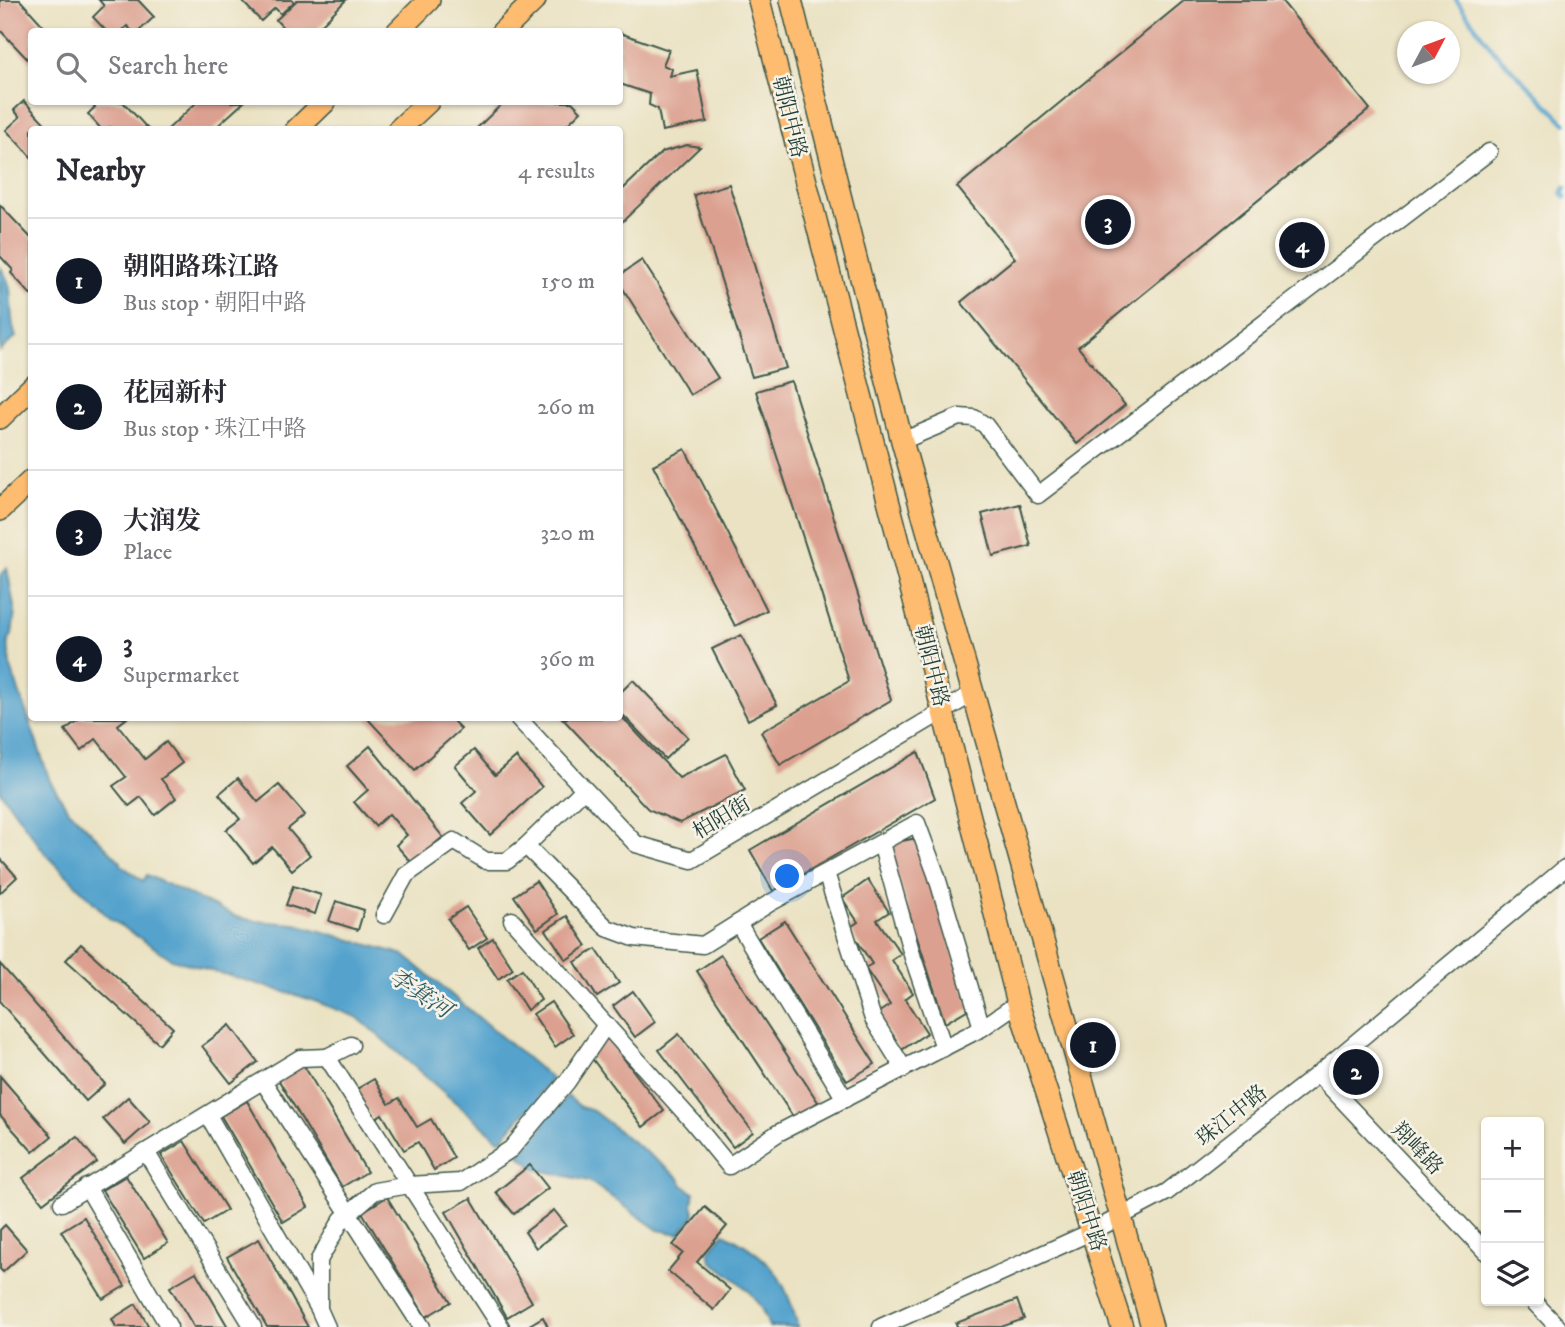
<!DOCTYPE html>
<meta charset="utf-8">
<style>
:root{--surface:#fff;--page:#f7f7f7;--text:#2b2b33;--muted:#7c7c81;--line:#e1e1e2;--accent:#111827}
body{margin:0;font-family:"IM FELL DW Pica","Noto Serif SC",serif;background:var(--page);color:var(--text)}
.controls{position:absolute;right:21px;bottom:21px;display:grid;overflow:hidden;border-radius:7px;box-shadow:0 2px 5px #0004}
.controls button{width:63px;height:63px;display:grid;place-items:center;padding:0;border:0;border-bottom:2px solid var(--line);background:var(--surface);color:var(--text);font:35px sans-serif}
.compass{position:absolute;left:1397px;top:21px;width:63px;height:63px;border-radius:50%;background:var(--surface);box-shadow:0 2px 5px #0004;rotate:49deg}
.you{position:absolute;left:788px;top:877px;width:24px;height:24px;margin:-18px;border:5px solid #fff;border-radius:50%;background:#1a73e8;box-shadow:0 0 0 10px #1a73e833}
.badge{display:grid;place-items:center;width:46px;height:46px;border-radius:50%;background:var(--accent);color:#fff;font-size:23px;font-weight:700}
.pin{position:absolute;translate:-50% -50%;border:4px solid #fff;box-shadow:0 2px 7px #0006}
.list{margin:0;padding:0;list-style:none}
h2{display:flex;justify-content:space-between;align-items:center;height:91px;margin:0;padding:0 28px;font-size:30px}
h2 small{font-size:23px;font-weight:400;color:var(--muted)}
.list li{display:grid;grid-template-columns:46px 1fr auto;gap:21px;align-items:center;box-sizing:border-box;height:126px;padding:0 28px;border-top:2px solid var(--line)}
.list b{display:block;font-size:26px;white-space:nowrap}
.list p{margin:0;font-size:23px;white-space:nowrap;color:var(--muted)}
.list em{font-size:23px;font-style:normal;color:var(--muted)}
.icon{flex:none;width:38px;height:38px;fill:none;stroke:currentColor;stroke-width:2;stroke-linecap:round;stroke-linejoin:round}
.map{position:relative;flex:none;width:1565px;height:1327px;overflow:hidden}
.search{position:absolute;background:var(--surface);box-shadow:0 2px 5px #0004;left:28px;top:28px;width:595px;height:77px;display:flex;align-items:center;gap:18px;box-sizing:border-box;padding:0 24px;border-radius:7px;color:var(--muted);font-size:26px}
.panel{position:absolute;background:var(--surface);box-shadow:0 2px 5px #0004;left:28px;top:126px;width:595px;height:595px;border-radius:7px}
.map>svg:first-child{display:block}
</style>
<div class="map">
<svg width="1565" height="1327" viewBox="0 0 1565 1327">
<rect width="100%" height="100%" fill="#f7f3e8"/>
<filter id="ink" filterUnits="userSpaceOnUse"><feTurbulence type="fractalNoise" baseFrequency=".0143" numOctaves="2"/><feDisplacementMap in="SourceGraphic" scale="14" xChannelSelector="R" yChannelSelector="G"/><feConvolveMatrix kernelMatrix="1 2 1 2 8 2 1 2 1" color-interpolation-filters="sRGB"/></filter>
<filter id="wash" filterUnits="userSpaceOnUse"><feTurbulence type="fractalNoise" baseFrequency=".00686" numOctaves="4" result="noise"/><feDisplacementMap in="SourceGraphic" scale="28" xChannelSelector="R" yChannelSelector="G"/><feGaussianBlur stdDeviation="1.57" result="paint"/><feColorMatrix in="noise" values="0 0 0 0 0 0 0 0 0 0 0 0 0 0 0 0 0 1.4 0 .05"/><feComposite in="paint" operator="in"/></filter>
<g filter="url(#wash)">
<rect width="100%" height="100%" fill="#eae2c2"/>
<g fill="#54a3cd" stroke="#3a7080" stroke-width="2">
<path d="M0,267C18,290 6,312 16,337L0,351Z"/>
<path d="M7,568L15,612L12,635L8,641L10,665L50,781L67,808L121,862V865L143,881L147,875L237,917L257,921L296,924L404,955L552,1079L500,1141L357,1017L309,999L172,959L109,918L45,853L0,791V576Z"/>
<path d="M567,1096L581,1107L593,1111L678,1177L683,1185L694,1193L692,1204L695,1215L679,1234L658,1230L589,1181L536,1169L519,1155Z"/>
<path d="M724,1233C771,1258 785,1276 798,1327H769C760,1295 737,1280 711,1261L709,1251Z"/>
</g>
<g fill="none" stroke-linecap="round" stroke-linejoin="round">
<g stroke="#54a3cd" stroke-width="4.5">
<path d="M1456,0L1493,50L1565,123"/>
<path d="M1565,188L1562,193L1565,197"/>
</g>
<path stroke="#54a3cd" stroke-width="16" d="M515,1090L567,1129"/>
</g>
<g id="blocks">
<g fill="#dca090">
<path d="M0,0H20L49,32H32V64L0,30Z"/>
<path d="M99,0H138L154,17L138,32H133L127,26L121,32H107L93,17L104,6Z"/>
<path d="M241,0H292L294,2L281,14L275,8L261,21Z"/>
<path d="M297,0H346L314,32H287L276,20Z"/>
<path d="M1185,0H1281L1370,109L1078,347L1125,405L1077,444L961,302L1015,258L957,187Z"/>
<path d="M620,33L669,50L663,65L672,69L670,76L697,70L707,122L662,131L658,109L649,105L650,94L620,84Z"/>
<path d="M24,101L51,130H32V158L6,130L20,117L14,110Z"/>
<path d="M90,102H123L149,130H113L110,127L102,130L88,114L95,107Z"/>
<path d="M197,102H244L213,130H167Z"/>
<path d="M504,102H572L581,111L562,130H475Z"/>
<path d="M687,145L700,147L620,224V192L662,152Z"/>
<path d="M729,184L786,368L752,377L694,195Z"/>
<path d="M0,205L32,239V296L11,273L13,270L0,256Z"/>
<path d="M642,260L718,378L690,395L620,284V275Z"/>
<path d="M791,381L891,700L780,765L761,732L849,681L756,391Z"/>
<path d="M685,449L767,610L735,626L653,465Z"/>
<path d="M1020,504L1031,546L993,556L982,514Z"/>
<path d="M741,635L777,705L748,720L712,649Z"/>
<path d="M633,680L688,737L665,759L620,712V693Z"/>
<path d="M620,715L679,778L726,754L745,790L680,823L648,809L562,718H620Z"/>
<path d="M76,718H127L118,725L145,759L166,742L182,763L161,779L176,798L155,815L141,797L129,806L113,786L126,777L96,739L81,751L65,730L78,720Z"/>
<path d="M367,718H450L461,729L415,770Z"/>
<path d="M370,746L443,837L412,863L396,845L407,835L389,814L375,826L354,802L368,790L347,766Z"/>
<path d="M474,750L495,775L516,757L542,787L490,835L462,803L476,791L455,766Z"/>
<path d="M918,752L935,798L773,891L750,850Z"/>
<path d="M238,778L258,802L279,785L305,815L288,829L310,855L292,870L272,847L253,863L226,830L240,819L219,794Z"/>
<path d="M917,838L970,1008L945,1023L887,844Z"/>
<path d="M0,858L17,877L0,893Z"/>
<path d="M868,880L889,912L877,920L901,954L892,960L913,993L905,999L927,1033L900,1051L876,1014L890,1005L865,968L872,964L849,928L858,922L842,898Z"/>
<path d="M536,881L558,914L537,929L514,896Z"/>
<path d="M293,886L321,895L315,914L286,905Z"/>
<path d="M336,901L364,910L358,930L329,921Z"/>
<path d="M466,907L487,938L469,950L448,919Z"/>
<path d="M567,916L587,946L566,960L546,930Z"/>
<path d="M785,921L875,1064L847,1081L758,938Z"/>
<path d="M493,938L513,969L498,979L478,948Z"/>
<path d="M81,944L173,1028L159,1044L66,960Z"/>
<path d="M596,949L619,983L597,997L575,962Z"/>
<path d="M721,955L818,1102L794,1118L697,971Z"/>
<path d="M0,964L105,1084L86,1101L0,1002Z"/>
<path d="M522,969L541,1000L527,1010L507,979Z"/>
<path d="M633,991L655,1022L635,1037L613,1006Z"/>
<path d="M551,1002L573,1034L555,1047L533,1014Z"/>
<path d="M230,1025L258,1062L231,1083L202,1046Z"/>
<path d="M679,1034L753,1132L733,1147L659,1050Z"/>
<path d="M608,1038L664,1111L643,1127L588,1053Z"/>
<path d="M303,1064L367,1172L342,1187L278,1079Z"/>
<path d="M0,1076L52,1136L33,1152L0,1115Z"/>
<path d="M374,1079L389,1104L399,1098L417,1127L431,1119L454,1158L434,1170L418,1142L404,1150L382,1114L373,1120L355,1090Z"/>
<path d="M128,1097L150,1122L125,1144L103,1119Z"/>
<path d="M247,1101L308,1207L283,1222L221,1116Z"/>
<path d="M77,1137L97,1162L43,1203L23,1178Z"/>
<path d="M184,1141L227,1210L204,1224L161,1155Z"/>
<path d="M530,1165L548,1188L514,1214L496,1192Z"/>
<path d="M126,1176L168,1243L144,1258L102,1190Z"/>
<path d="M387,1197L451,1302L426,1317L362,1212Z"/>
<path d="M471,1198L532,1302L507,1317L446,1212Z"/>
<path d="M705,1207L727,1226L697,1262L730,1290L714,1310L668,1271L683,1253L673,1245Z"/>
<path d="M554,1210L566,1225L536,1248L525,1232Z"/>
<path d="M84,1217L125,1286L103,1299L61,1231Z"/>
<path d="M5,1225L27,1250L3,1272L0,1269V1230Z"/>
<path d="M259,1239L308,1327H267L227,1257Z"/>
<path d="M196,1272L228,1327H194L170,1287Z"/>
<path d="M1017,1300L1024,1319L1001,1327H957L956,1323Z"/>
<path d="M136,1304L149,1327H116L112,1319Z"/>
<path d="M543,1317L548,1327H526Z"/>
</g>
</g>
</g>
<g filter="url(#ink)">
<use href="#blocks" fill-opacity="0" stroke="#3d5649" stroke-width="2"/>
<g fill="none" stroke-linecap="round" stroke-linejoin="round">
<g stroke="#3d5649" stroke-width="19">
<g id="minor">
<path d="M902,441L959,417L974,418L985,425L1038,495L1489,152"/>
<path d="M518,718L636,844L692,860L972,694"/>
<path d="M881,843L913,958L944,1048"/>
<path d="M526,846L607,928L634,938L703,945L770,903L917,823L936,874L982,1028"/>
<path d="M826,873L873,1019L904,1069"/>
<path d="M384,915L406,875L454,841L486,861H507L526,846L584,789"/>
<path d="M512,920L693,1122L729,1166L778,1133L982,1028L1018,1003"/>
<path d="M738,923L845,1099"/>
<path d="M351,1045L327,1057L501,1327"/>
<path d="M1318,1074L1486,1252"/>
<path d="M263,1081L422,1327"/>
<path d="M208,1115L318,1307"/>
<path d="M146,1152L253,1327"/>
<path d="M87,1187L169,1327"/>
<path d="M62,1203L300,1058L327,1057"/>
<path d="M1533,1301L1558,1327"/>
<path d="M327,1327L319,1309V1260L342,1219L375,1191L409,1185L461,1182L511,1149L567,1082L606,1025"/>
<path d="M881,1327L1093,1231L1167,1192L1318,1074L1565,868"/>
</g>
</g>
<g stroke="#3d5649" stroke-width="24">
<g id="major">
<path d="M759,0L1018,1003L1122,1327"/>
<path d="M791,0L902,441L1152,1327"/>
<path d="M397,32L429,0"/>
<path d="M502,32L535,0"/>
<path d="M296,130L325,102"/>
<path d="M398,130L428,102"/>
<path d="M0,418L32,387"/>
<path d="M0,510L32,480"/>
</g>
</g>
<use href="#minor" stroke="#fff" stroke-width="16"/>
<use href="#major" stroke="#fdbc70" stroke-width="21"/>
</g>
</g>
<g text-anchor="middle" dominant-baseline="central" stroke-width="5" stroke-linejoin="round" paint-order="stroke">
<g font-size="21" fill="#1f3d34" stroke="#f7f3e8">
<text transform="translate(789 117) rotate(76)">朝阳中路</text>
<text transform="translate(931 666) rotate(76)">朝阳中路</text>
<text transform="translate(722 818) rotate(-31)">柏阳街</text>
<text transform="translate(1232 1116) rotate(-39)">珠江中路</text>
<text transform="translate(1417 1149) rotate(46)">翔峰路</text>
<text transform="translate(1086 1211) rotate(72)">朝阳中路</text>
</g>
<g font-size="23" font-style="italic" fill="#2f5c62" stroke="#f7f3e8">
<text transform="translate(420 994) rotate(34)">李箕河</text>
</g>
</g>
</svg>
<div class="controls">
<button>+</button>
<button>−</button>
<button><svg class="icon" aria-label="layers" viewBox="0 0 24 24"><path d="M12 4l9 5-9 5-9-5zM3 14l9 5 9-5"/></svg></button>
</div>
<svg class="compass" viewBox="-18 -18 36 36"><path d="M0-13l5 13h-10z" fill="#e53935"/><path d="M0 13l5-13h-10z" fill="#7c7c81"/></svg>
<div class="you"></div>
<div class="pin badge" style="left:1093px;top:1045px">1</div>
<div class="pin badge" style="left:1356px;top:1072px">2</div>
<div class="pin badge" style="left:1108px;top:222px">3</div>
<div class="pin badge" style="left:1302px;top:245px">4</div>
<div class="search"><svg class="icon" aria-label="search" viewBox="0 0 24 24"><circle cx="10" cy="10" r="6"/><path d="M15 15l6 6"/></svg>Search here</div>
<section class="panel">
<h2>Nearby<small>4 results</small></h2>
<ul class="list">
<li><span class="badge">1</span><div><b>朝阳路珠江路</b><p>Bus stop · 朝阳中路</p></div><em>150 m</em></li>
<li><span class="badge">2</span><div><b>花园新村</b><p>Bus stop · 珠江中路</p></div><em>260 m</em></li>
<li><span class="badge">3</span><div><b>大润发</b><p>Place</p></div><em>320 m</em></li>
<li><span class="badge">4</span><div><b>3</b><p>Supermarket</p></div><em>360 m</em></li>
</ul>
</section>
</div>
